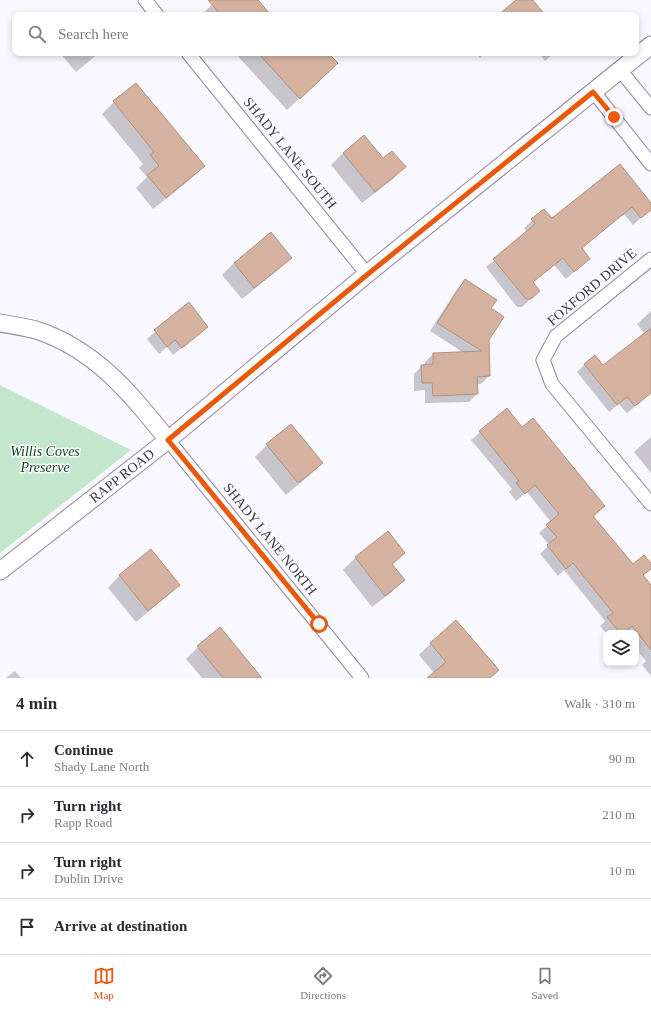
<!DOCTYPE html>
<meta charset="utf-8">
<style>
:root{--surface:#fff;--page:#f7f7f7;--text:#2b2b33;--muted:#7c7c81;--line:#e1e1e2;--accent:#ea580c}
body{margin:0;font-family:"Times New Roman",serif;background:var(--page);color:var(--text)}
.controls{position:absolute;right:12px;bottom:12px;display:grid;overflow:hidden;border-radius:8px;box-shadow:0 2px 6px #0003}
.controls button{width:36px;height:36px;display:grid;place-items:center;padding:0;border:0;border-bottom:1px solid var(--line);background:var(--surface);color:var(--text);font:20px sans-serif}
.stop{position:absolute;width:12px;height:12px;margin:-9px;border:3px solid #ea580c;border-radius:50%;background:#fff}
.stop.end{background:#ea580c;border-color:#fff;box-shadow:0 1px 4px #0008}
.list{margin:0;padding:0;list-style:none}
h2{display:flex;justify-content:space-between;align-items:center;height:52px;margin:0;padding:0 16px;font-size:17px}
h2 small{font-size:13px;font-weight:400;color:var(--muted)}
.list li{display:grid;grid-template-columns:26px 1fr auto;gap:12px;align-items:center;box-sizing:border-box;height:56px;padding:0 16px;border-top:1px solid var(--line)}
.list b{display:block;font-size:15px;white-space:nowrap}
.list p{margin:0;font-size:13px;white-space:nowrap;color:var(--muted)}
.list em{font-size:13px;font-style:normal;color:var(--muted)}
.icon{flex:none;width:22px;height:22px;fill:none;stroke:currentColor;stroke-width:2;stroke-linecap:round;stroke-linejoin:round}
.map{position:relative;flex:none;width:651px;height:678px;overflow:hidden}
.search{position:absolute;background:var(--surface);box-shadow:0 2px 6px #0003;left:12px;right:12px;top:12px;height:44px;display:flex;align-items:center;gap:10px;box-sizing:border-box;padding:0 14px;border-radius:8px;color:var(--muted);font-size:15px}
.sheet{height:276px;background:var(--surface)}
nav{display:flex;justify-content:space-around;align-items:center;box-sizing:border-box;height:56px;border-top:1px solid var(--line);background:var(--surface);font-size:11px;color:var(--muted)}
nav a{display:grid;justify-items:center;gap:2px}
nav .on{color:var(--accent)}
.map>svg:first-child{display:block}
</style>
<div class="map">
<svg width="651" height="678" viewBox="0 0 651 678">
<rect width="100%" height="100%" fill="#faf8ff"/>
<path fill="#c3e7cc" d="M0,385L131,450L0,553Z"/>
<g fill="#0003">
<path d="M217,0H257L269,15H201Z"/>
<path d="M60,53H99L76,72Z"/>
<path d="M235,53H327L324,75L287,110Z"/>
<path d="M476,53H486L480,58Z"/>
<path d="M539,53H554L545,61Z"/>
<path d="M114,102L203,166L192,178L153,209L136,188L147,177L139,168L143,164L102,114Z"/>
<path d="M364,137L383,160L404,167L393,179L362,203L331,165L343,153Z"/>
<path d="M619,166L651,205V209L633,225L624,214L581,248L589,258L581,266L566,279L554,265L532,283L539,291L522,307H517L486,267L527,232L524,228L544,210L551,220Z"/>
<path d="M271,234L290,258L278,270L242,299L222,275L234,263Z"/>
<path d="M465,281L489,309L488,340L489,376L481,384H476L477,394L469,402L425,403V390L414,391V374L422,366H425V362L433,354L464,353L430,331L457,289Z"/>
<path d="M188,304L207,327L173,355L167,347L159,354L147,339Z"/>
<path d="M651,311V393L627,413L619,404L609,412L577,372L585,364L603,366L645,334L637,324Z"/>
<path d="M507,409L522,428L603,506L593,517L633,565H651V568L643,576L651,587V676L642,665L646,661L636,649V633H606L600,626L605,621L564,570L558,576L540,554L549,545L539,533L551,522L527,492L516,501L509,492L512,489L471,440Z"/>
<path d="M651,437V473L634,452Z"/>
<path d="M267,445L322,463L310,475L286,495L255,457Z"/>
<path d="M388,533L404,553L392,565L403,580L392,592L372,607L343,570L355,558Z"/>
<path d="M151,550L179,585L167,596L136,622L108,588L119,576Z"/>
<path d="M431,643L490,678H429L434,673L419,655Z"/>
<path d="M198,647L261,678H202L186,659Z"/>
<path d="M15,671L21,678H6Z"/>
</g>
<g fill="#d4b29f" stroke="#b2927f">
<path d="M208,0H258L271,15H221Z"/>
<path d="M516,0H533L545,15H498Z"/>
<path d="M258,53H328L338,63L300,99Z"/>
<path d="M136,83L205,166L166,198L147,175L159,166L150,155L154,152L113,101Z"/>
<path d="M364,135L383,158L392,151L406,167L375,192L343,153Z"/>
<path d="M620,164L651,203V210L641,218L632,207L582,248L590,259L574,272L563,258L533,282L540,291L531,299H526L493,259L535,224L531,219L544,209L552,218Z"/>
<path d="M271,232L292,258L254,288L234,263Z"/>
<path d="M465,279L497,300L491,308L504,317L489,340L490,376L477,377L478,394L433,396L432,383H422L421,365L433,364V353L482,351L437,323Z"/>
<path d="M189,302L208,327L182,348L175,340L167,347L154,330Z"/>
<path d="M651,328V393L635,406L627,397L617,405L584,364L595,355L603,365Z"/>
<path d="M507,408L522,427L533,418L605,506L593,516L633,564L644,555L651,563V569L643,575L651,585V650L632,626L624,633H620L607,617L613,613L573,563L566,569L547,545L557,537L546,525L559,514L535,485L525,494L516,483L519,481L479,431Z"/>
<path d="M291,424L323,463L298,483L266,444Z"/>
<path d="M388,531L405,553L392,564L405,580L385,596L355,557Z"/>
<path d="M151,549L180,585L148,611L119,575Z"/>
<path d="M456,620L499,670L490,678H427L446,662L430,643Z"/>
<path d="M220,627L262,678H223L197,646Z"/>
</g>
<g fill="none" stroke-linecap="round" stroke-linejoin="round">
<g stroke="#9286a5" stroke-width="15">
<g id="minor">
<path d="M145,0L157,15"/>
<path d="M188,53L367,274"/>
<path d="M620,70L651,108"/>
<path d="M593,91L651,164"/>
<path d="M651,259L556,336L543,360L552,384L651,504"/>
<path d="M168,440L362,678"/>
</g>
</g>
<g stroke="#9286a5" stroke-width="19">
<g id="tertiary">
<path d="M0,323C12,325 24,327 36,330C95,349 130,393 168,440"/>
<path d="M0,571L168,440L367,274L651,45"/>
</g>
</g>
<use href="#minor" stroke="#fff" stroke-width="13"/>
<use href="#tertiary" stroke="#fff" stroke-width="17"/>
</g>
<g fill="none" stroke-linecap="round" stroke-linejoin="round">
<path stroke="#ea580c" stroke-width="5" d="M319,624L168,440L368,274L593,92L614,117"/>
</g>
<g text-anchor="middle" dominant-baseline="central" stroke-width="3" stroke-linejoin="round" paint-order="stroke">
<g font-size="14" fill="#3c3745" stroke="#fff">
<text transform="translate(290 153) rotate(51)">SHADY LANE SOUTH</text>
<text transform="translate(592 287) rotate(-40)">FOXFORD DRIVE</text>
<text transform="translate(122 476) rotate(-38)">RAPP ROAD</text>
<text transform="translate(270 539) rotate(51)">SHADY LANE NORTH</text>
</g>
<g font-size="14" font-style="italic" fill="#08381c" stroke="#fff">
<text x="45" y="451">Willis Coves<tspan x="45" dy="16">Preserve</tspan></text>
</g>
</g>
</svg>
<div class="controls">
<button><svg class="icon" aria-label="layers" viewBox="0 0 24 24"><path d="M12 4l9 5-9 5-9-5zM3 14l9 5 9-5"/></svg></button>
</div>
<div class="stop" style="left:319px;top:624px"></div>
<div class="stop end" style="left:614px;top:117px"></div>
<div class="search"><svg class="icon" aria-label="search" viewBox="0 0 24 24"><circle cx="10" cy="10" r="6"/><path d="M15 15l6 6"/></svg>Search here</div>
</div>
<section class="sheet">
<h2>4 min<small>Walk · 310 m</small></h2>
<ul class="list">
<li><svg class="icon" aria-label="ahead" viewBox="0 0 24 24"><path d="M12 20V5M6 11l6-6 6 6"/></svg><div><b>Continue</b><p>Shady Lane North</p></div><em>90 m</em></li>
<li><svg class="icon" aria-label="right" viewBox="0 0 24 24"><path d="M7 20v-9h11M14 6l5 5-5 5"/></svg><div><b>Turn right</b><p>Rapp Road</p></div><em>210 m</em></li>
<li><svg class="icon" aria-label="right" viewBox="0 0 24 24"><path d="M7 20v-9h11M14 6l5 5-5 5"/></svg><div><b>Turn right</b><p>Dublin Drive</p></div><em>10 m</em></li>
<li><svg class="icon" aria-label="arrive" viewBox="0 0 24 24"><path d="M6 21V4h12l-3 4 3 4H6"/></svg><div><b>Arrive at destination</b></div></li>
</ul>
</section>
<nav>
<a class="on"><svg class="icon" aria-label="map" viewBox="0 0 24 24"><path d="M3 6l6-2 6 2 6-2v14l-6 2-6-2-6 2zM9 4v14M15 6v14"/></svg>Map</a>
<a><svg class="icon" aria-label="directions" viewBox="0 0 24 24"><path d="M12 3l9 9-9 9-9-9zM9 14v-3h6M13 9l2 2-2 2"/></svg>Directions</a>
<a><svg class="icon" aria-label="saved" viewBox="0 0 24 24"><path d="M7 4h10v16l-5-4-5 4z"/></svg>Saved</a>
</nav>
